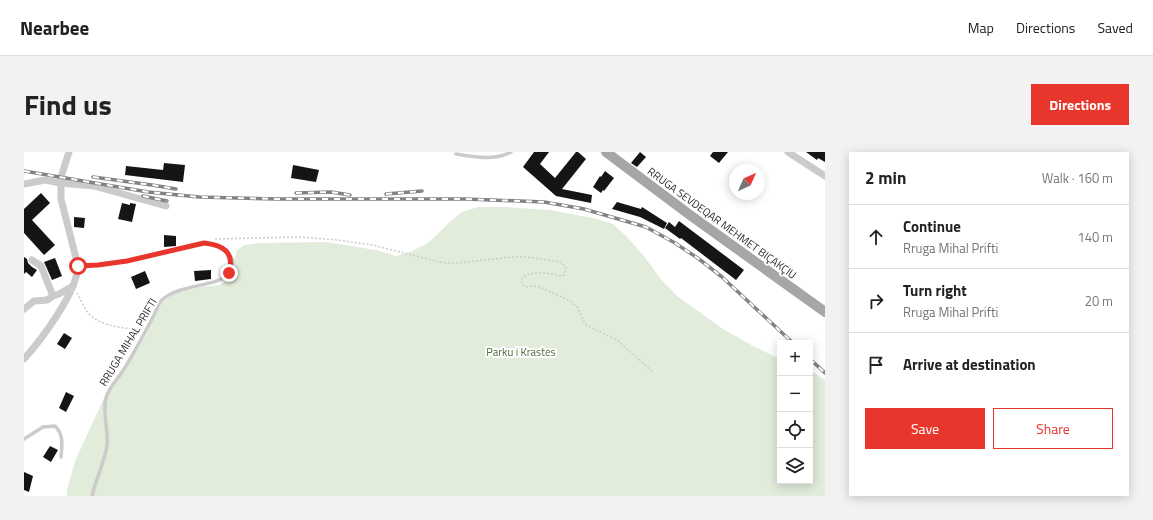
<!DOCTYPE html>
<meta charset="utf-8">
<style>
:root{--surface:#fff;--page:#f2f2f2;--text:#222;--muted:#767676;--line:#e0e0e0;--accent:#e8362c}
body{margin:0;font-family:"Titillium Web",sans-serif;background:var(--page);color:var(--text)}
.controls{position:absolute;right:12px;bottom:12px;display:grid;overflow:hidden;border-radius:0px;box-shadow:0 2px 10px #0003}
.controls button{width:36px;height:36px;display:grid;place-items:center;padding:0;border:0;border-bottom:1px solid var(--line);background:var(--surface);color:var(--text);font:20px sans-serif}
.compass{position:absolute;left:705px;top:12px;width:36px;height:36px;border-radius:50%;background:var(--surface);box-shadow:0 2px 10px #0003;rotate:45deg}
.stop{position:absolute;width:12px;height:12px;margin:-9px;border:3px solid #e8362c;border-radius:50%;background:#fff}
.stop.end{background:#e8362c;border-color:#fff;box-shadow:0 1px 4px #0008}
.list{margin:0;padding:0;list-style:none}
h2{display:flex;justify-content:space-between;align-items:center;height:52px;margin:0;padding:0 16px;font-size:17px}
h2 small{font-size:13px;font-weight:400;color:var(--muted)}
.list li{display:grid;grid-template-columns:26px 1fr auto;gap:12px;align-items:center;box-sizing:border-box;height:64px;padding:0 16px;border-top:1px solid var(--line)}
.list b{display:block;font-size:15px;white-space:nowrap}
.list p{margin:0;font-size:13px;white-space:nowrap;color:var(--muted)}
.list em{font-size:13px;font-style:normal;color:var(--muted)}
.actions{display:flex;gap:8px;padding:12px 16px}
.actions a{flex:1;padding:9px 0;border:1px solid var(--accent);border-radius:0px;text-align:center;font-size:14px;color:var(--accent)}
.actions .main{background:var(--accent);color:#fff}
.icon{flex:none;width:22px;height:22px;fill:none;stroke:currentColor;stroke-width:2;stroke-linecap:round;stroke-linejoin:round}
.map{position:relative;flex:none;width:801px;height:344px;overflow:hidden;border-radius:0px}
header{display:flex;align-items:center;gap:24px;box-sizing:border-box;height:56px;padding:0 20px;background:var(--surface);border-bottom:1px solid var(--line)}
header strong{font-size:19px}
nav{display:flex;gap:22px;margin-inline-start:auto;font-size:14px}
.intro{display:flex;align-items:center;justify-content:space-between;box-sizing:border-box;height:96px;padding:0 24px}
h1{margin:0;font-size:28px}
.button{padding:10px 18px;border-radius:0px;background:var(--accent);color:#fff;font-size:14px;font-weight:700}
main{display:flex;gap:24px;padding:0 24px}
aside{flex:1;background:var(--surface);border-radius:0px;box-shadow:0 2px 10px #0003}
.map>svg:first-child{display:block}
</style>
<header>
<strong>Nearbee</strong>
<nav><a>Map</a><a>Directions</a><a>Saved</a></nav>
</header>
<div class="intro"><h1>Find us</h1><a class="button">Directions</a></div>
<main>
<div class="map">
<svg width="801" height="344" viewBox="0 0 801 344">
<rect width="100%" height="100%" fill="#fff"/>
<path fill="#e2ecdb" d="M454,55H481L526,58L573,67L589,72L601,83L620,104L636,126L653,144L699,177L729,194L756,207V329H786V218L801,228V344H43V338L51,309L80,246L101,218L123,181L133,159L139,150L149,142L161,137L195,133L204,128L208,118L213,98L221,93L236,91L302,90L352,98L372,104L386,100L404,91L428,68L438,60Z"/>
<g fill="#151515">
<path d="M510,0H525L516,12L531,26L552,0H554L562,7L538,37L568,43L567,51L532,44L499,15Z"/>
<path d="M616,0L622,5L613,15L607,11Z"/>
<path d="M689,0H704L695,11L686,4Z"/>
<path d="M782,0H801V10L794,6L793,8Z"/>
<path d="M140,11L161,13L159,30L101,23L102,14L139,18Z"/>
<path d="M269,13L295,18L292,30L267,26Z"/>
<path d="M581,19L590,26L580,39L579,38L577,41L569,35L576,24L577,25Z"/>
<path d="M17,41L26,51L8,68L31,93L20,103L0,81V57Z"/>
<path d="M593,50L617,57L618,55L643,71L640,77L616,65L588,57Z"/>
<path d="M98,51L106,53V51L112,52L108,70L94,67Z"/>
<path d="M50,65L61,66L60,76L50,75Z"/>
<path d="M655,69L720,118L712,128L657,86L656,87L641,76L645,70L651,75Z"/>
<path d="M140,83L152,84V94L140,95Z"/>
<path d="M0,105L3,107L4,111L8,115L13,118L8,125L2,120L0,122Z"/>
<path d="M31,106L38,124L28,128L20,110Z"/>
<path d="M187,118V127L171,129L170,119Z"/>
<path d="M121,119L126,131L112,137L107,125Z"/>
<path d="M40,181L48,186L41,197L33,192Z"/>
<path d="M42,240L50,244L42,260L35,256Z"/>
<path d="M26,294L34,298L27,310L19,305Z"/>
<path d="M0,320L9,324L5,340L0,338Z"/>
</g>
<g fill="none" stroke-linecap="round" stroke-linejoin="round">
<g stroke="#cbcbcb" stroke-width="1.5" stroke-dasharray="2 2" stroke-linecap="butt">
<path d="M191,87L275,85L314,88L348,93L420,111H434L487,105H503L536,110L542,115L541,122L539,124C526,122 508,117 498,126V133L501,135L513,134L518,136L546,149L554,156L561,172L594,189L629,220"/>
<path d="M53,141C57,148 60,157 66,163C79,175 101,176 117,178"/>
</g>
<g stroke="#cbcbcb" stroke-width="3.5">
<path d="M432,2C451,5 469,9 487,0"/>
<path d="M54,114L74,113L103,109L180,91C194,92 218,104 205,121C193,136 156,131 138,148C134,153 131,161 128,167C119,184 110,201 100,217C94,227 85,235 82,246C78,258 85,281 83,294C80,311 72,327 68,344"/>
<path d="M0,287L19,275L31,274C40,283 38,293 37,305"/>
</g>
<g stroke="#cbcbcb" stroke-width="7">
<path d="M764,0L801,24"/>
<path d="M0,32L21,28L36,31L70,34L142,54"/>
<path d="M8,108L17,114L29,144"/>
<path d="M0,157L10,149L23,148L29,144L35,142L49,134"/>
<path d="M0,207C18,187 53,140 54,114L37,47V25L45,0"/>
</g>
<path stroke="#a6a6a6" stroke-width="10" d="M582,0L666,63L801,160"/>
<g stroke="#838383" stroke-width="3.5">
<g id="rail">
<path d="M0,19L124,40L175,45L253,47H442L520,50L560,57L622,75L651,91L675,107L698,125L769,191"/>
<path d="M69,25L128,33L152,37"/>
<path d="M272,41L307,40L326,43"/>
<path d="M362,42L398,39"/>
<path d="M119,44L143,49"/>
<path d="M786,207L801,221"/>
</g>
</g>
<use href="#rail" stroke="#fff" stroke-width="2" stroke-dasharray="6" stroke-linecap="butt"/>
</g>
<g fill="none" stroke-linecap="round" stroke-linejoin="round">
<path stroke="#e8362c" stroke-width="5" d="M54,114L74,113L103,109L180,91C199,93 211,100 205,121"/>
</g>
<g text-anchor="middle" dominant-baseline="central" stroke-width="4" stroke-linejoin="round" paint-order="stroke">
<g font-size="11" fill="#2e2e2e" stroke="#fff">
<text transform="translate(698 71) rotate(36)">RRUGA SEVDEQAR MEHMET BIÇAKÇIU</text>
<text transform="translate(104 190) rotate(-59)">RRUGA MIHAL PRIFTI</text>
</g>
<g font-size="11" fill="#4b6a3a" stroke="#fff">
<text x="497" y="200">Parku i Krastes</text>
</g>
</g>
</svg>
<div class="controls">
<button>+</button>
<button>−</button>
<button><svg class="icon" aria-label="locate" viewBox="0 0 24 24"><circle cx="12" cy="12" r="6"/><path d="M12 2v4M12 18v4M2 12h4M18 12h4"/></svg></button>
<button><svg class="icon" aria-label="layers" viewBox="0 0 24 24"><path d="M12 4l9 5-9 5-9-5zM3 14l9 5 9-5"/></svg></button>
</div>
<svg class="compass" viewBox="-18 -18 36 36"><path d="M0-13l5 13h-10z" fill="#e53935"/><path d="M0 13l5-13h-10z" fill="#767676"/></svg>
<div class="stop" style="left:54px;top:114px"></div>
<div class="stop end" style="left:205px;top:121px"></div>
</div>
<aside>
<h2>2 min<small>Walk · 160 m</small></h2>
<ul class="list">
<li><svg class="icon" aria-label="ahead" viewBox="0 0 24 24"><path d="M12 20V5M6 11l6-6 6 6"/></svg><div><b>Continue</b><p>Rruga Mihal Prifti</p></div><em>140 m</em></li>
<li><svg class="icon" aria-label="right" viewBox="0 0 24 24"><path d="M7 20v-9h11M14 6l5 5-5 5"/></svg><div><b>Turn right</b><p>Rruga Mihal Prifti</p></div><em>20 m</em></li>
<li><svg class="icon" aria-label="arrive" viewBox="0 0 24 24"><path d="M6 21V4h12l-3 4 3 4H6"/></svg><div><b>Arrive at destination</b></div></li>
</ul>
<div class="actions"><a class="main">Save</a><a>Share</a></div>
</aside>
</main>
